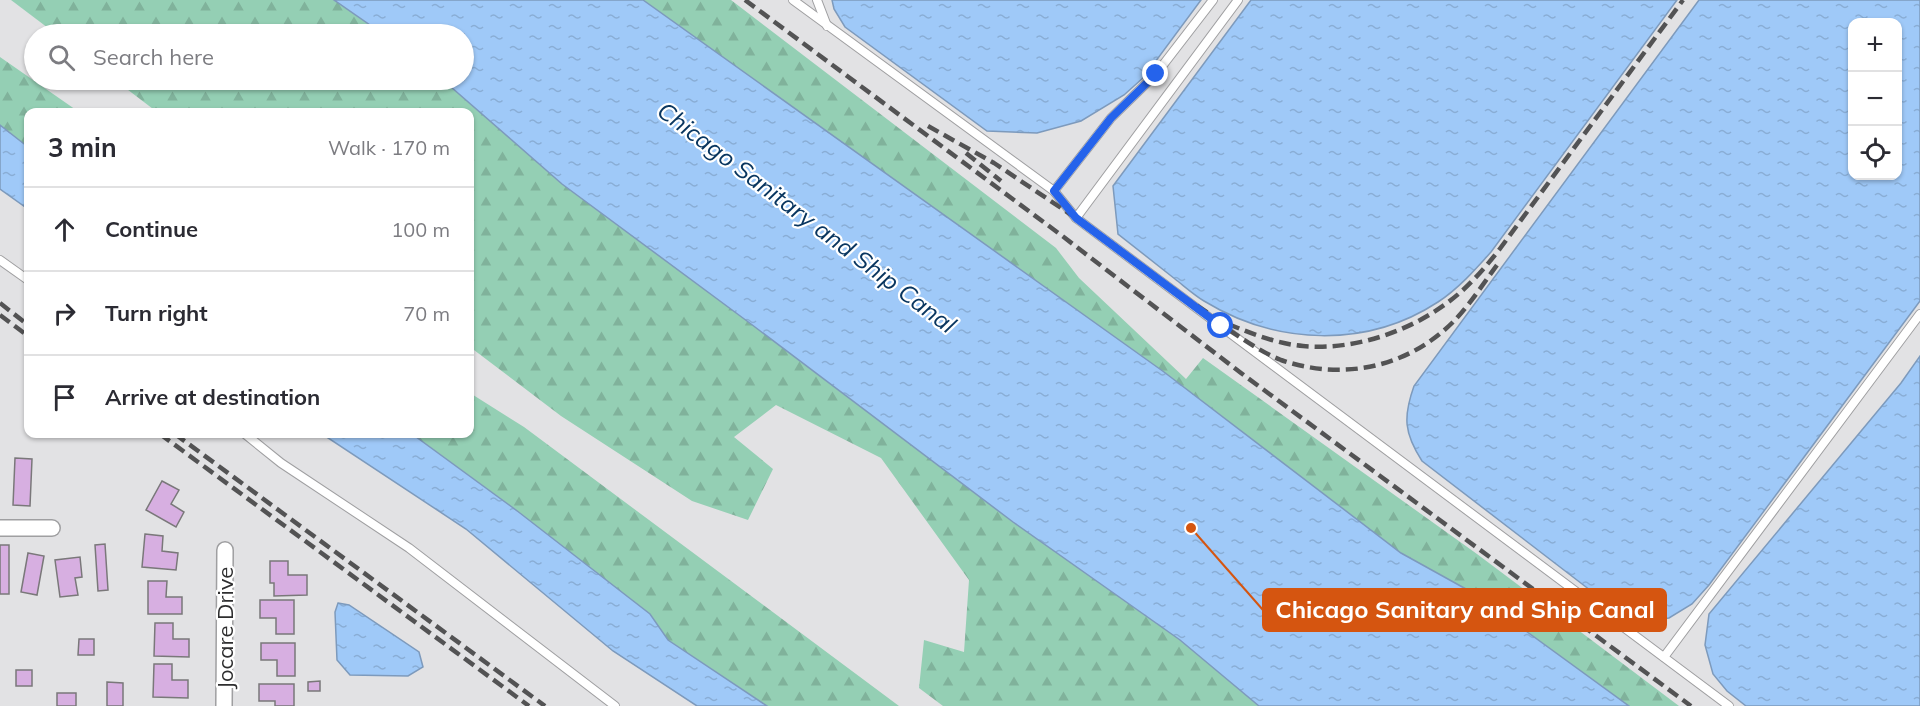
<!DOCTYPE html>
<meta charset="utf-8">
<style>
:root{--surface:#fff;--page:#f2f2f3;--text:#2b2b33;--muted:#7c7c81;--line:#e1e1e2}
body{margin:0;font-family:Mulish,sans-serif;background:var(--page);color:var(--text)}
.controls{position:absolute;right:18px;top:18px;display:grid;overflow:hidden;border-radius:12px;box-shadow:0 2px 4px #0004}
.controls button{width:54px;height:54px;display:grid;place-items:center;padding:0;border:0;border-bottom:2px solid var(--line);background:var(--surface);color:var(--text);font:30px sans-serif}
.stop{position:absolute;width:18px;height:18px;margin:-14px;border:4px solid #2563eb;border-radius:50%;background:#fff}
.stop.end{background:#2563eb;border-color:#fff;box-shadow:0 2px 6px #0008}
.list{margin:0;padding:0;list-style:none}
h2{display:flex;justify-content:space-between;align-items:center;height:78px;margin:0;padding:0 24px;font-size:26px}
h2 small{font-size:20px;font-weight:400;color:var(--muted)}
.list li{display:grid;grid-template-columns:39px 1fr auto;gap:18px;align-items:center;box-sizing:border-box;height:84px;padding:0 24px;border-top:2px solid var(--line)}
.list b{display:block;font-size:22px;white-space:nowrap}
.list em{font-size:20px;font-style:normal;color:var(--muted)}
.icon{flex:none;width:33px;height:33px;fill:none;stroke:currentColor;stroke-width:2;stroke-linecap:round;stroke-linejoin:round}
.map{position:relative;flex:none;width:1920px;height:706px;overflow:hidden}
.search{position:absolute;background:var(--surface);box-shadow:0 2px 4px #0004;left:24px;top:24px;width:450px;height:66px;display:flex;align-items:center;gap:15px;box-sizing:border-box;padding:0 21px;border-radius:33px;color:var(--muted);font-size:22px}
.panel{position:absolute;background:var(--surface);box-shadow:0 2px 4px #0004;left:24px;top:108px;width:450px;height:330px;border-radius:12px}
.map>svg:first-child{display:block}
</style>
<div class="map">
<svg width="1920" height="706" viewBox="0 0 1920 706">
<defs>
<pattern id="forest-firs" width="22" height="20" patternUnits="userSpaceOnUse" patternTransform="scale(1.5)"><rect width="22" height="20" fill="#94cfb4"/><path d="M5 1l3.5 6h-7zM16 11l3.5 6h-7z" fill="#80b29b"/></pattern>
<pattern id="water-ripples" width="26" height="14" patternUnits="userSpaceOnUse" patternTransform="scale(1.5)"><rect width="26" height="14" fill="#9fc9f8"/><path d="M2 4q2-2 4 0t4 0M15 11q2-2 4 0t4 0" fill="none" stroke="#89add5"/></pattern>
</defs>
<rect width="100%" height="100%" fill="#e2e2e4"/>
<g fill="url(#forest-firs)">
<path d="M11,0H334L383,34H56Z"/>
<path d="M643,0H731L1056,248L1079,278L1186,379L1203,358L1477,554L1679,706H1629L1475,594L1401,553L1164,372Z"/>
<path d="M0,57L79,112H28V147L0,125Z"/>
<path d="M115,80H443L562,184L751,324L1013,522L1180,640L1259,706H943L919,688L924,640L964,652L969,580L881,458L776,405L734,437L773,469L748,520L692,501L561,416L470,347V112H157Z"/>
<path d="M470,393L524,427L899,706H767L668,640L649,614L516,510L412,434H470Z"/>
</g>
<g fill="url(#water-ripples)" stroke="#7d9abc" stroke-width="1.5" fill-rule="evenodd">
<path d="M334,0H643L1164,372L1401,553L1475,594L1629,706H1259L1180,640L1013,522L751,324L562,184L443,80H464V34H383Z"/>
<path d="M832,0H1201L1144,77L1124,95L1081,121L1037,133L987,131L845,27L834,9Z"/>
<path d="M1251,0H1677L1491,252C1475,270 1458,289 1438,302C1366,349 1276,345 1204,301C1194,295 1184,286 1175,279C1156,264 1137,249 1118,234L1113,186Z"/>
<path d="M1699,0H1920V301L1709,585L1692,604L1669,618L1647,621L1629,617L1612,607L1422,461C1404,433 1403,417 1414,386ZM1852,22H1898V176H1852Z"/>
<path d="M0,125L28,147V209L0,189Z"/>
<path d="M1920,356V706H1746L1727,691L1713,674L1705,645L1709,614L1901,383Z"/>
<path d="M322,434H412L516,510L650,614L668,640L767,706H697L613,651L466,529Z"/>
<path d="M338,603L349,605L419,652L423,667L408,676L350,675L337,660L335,612Z"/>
</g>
<g fill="#d7afe1" stroke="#7a787a" stroke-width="1.5">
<path d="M15,458L32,459L30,506L13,505Z"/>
<path d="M162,481L179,490L171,504L184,512L176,527L146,510Z"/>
<path d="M145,534L163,536L162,551L178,553L176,570L142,567Z"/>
<path d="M105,544L108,590L98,591L95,545Z"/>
<rect x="0" y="545" width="9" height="49"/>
<path d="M28,553L44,556L37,595L21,592Z"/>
<path d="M80,557L82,577L75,578L78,595L60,597L55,560Z"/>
<path d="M270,561H288V575H307V595L274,596V583H270Z"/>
<path d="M148,581H167L166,597H182V614H148Z"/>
<path d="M260,600H294V634H276V618H260Z"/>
<path d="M155,623H173V639H189V657L154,656Z"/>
<path d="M79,639H94V655H78Z"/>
<path d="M261,643H295V676H277V660H261Z"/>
<path d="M154,664H172V680H188V698L153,697Z"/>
<rect x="16" y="670" width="16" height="16"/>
<path d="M320,681V691H308V682Z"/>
<path d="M107,682L123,683V706H107Z"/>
<path d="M259,684H294V706H275V701H259Z"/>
<rect x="57" y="693" width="19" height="13"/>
</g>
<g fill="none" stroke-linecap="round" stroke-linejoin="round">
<g stroke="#9f9fa1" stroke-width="10">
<g id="service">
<path d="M793,0L1054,191L1076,218L1729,706"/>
<path d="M817,0L827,26"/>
<path d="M1054,191L1111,118L1156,74L1213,0"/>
<path d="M1076,218L1238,0"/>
<path d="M0,260L28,280"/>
<path d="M245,434L281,463L409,548L615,706"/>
<path d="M1664,657L1920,314"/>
</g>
</g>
<g stroke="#9f9fa1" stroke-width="18">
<g id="minor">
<path d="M0,528H52"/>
<path d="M224,706L225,550"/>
</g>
</g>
<use href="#service" stroke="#fff" stroke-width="8"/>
<use href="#minor" stroke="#fff" stroke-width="15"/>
<g stroke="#535354" stroke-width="4.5" stroke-dasharray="12 6" stroke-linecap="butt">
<path d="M745,0L1061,235L1241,373L1691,706"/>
<path d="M928,126L994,163L1076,218"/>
<path d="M966,153L1001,181"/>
<path d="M1182,296C1198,306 1215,319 1233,326C1255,335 1279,344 1303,346C1359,351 1421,328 1463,290C1476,278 1488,264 1499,250L1683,0"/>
<path d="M0,303L28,325"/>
<path d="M0,315L28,336"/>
<path d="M1229,330C1246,341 1263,353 1281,360C1342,381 1406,368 1452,323C1469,306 1483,284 1497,265"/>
<path d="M160,434L529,706"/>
<path d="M175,434L545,706"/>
</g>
</g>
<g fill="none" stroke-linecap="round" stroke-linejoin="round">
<path stroke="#2563eb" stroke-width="8" d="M1156,74L1111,118L1054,191L1076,218L1221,326"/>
</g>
<g text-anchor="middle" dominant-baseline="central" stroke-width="4.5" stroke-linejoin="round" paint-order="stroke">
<g font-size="22" fill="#2e2e2f" stroke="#fff">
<text transform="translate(225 628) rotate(-90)">Jocare Drive</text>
</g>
<g font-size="24" font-style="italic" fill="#093660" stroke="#fff">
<text transform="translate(807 217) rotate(37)">Chicago Sanitary and Ship Canal</text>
</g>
</g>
<path fill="none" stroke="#d55510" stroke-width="2" d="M1191 528L1263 610"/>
<circle fill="#d55510" stroke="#fff" stroke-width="2" cx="1191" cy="528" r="6"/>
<rect fill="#d55510" stroke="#d55510" stroke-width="2" x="1263" y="589" width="403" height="42" rx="6"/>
<g font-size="24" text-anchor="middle" font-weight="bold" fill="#fff">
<text x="1465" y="618">Chicago Sanitary and Ship Canal</text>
</g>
</svg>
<div class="controls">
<button>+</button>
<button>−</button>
<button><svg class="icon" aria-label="locate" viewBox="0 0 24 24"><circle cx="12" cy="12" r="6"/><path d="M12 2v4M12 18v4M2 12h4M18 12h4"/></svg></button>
</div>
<div class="stop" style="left:1221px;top:326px"></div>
<div class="stop end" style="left:1156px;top:74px"></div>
<div class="search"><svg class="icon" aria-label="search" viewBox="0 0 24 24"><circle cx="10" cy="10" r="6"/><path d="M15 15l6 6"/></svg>Search here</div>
<section class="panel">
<h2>3 min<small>Walk · 170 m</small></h2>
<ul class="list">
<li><svg class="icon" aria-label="ahead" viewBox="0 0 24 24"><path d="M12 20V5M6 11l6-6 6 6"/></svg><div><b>Continue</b></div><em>100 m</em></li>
<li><svg class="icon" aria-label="right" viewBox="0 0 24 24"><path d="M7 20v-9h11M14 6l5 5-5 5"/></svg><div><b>Turn right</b></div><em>70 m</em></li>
<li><svg class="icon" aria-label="arrive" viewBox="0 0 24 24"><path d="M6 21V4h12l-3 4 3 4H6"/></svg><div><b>Arrive at destination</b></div></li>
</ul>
</section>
</div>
